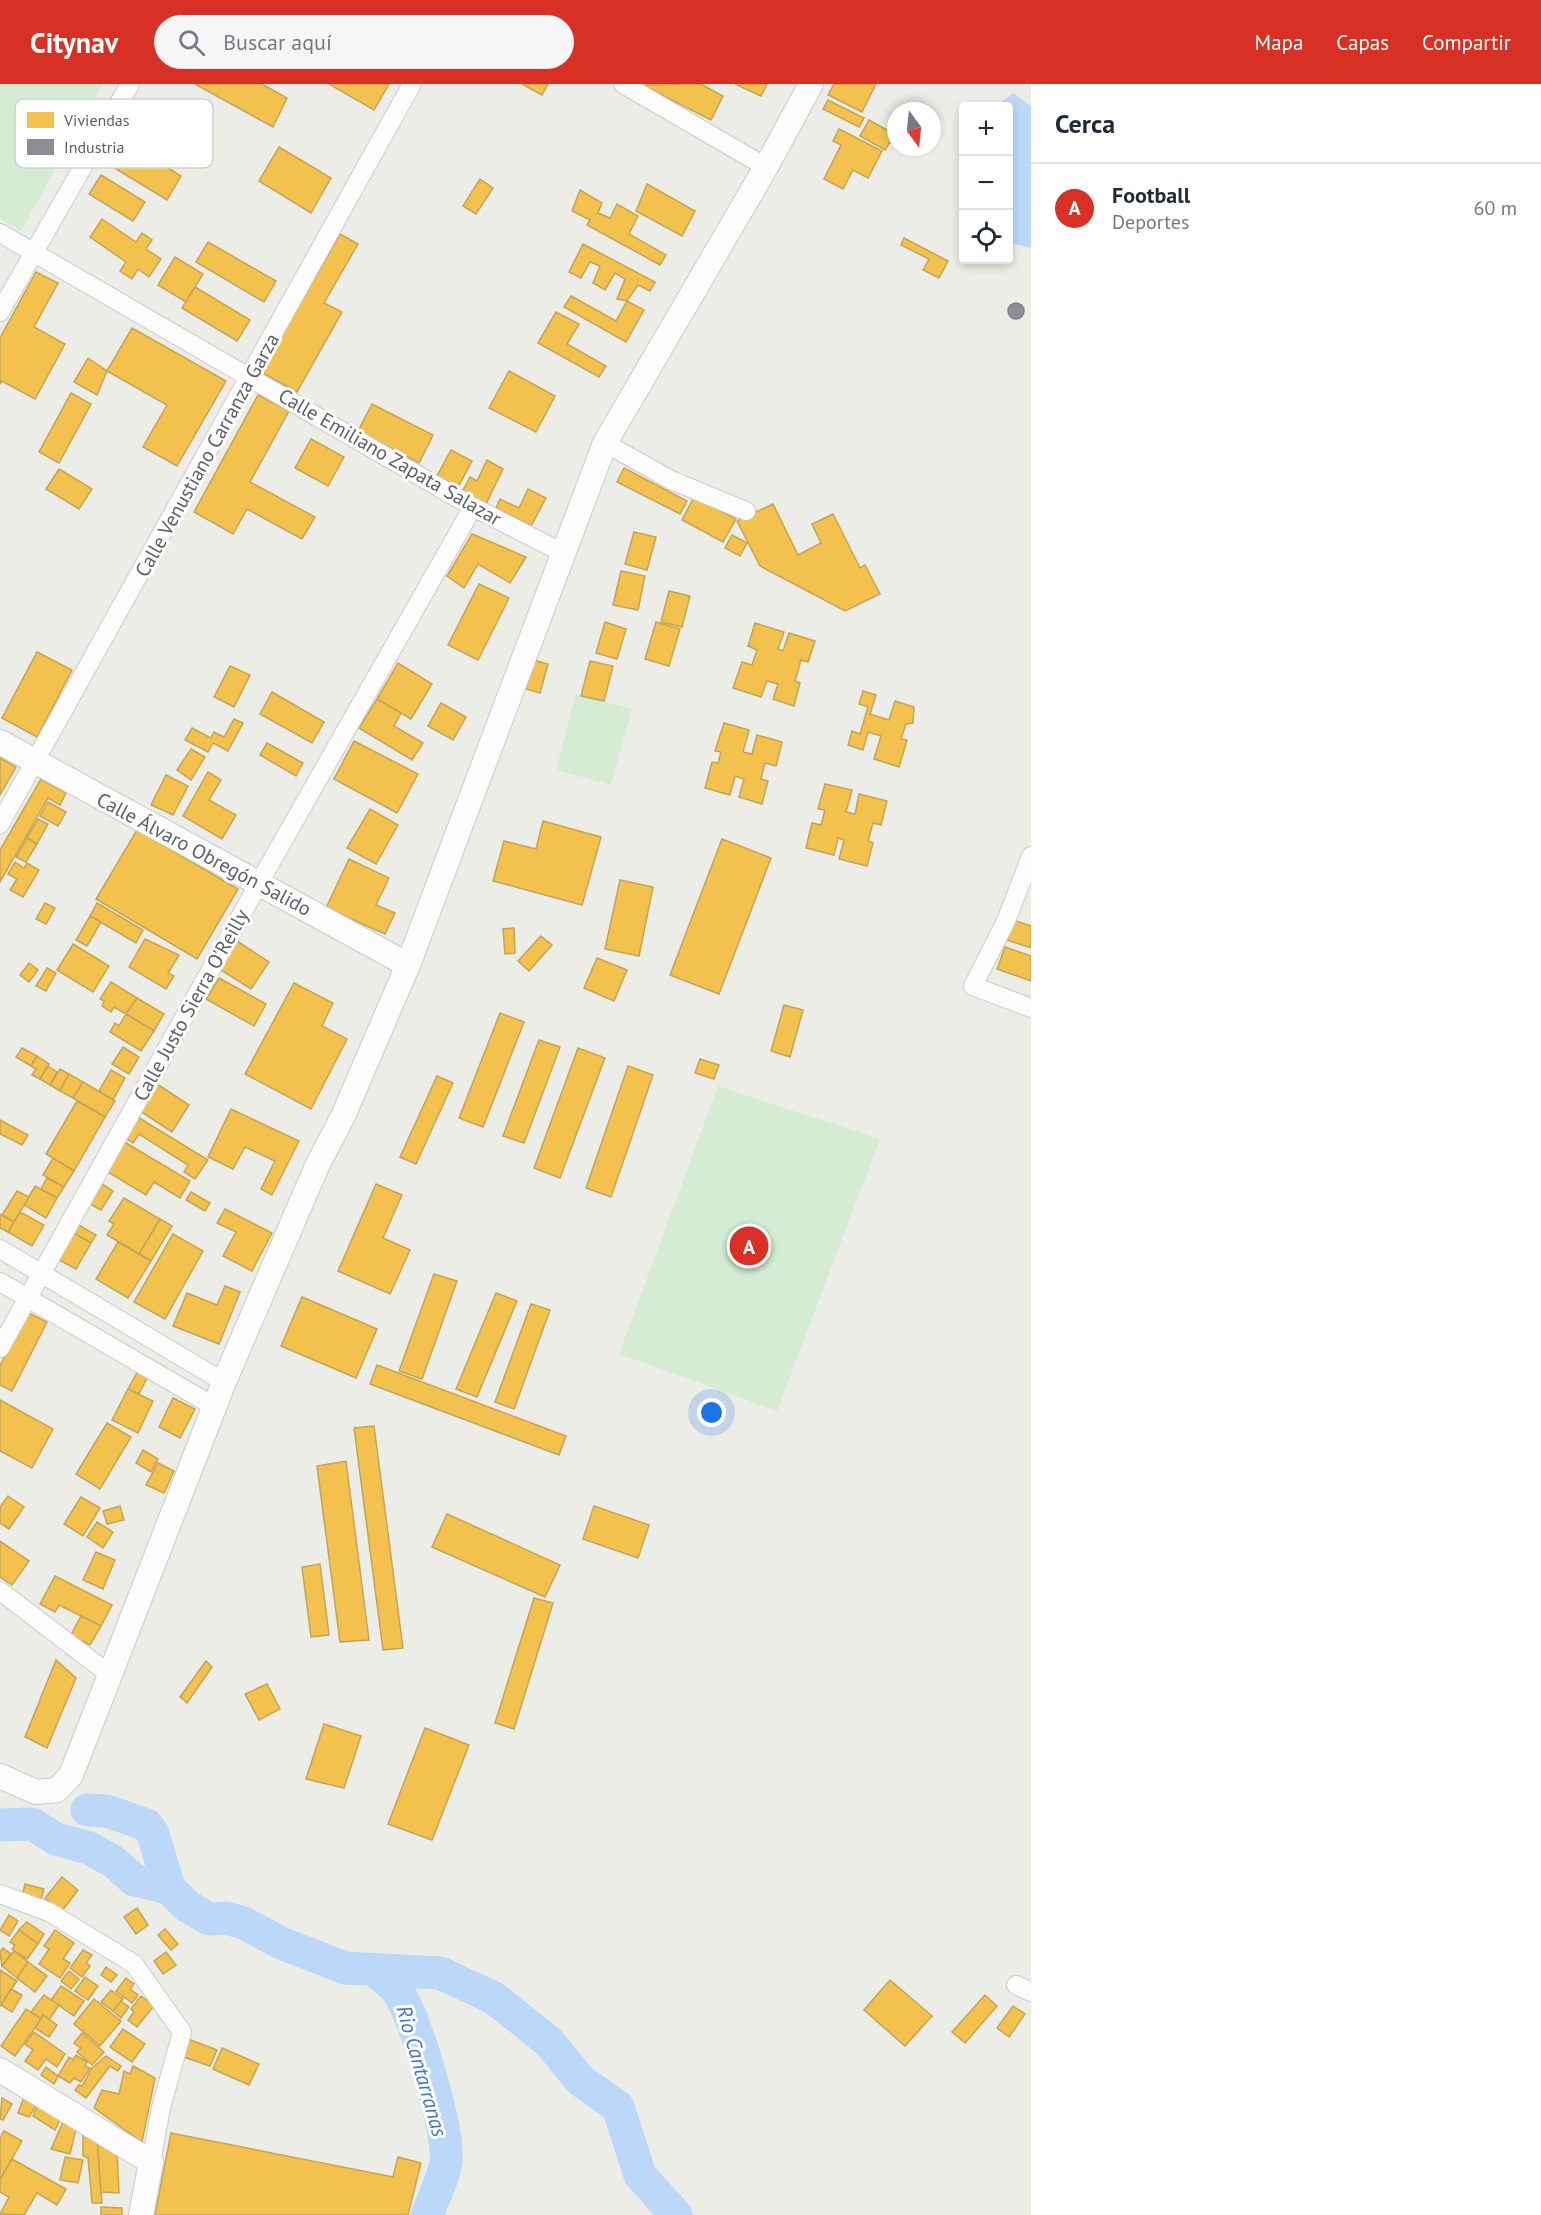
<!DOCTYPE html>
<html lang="es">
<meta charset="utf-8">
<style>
:root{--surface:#fff;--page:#f6f6f7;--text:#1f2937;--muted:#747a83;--line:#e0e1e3;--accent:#d93025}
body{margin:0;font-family:"PT Sans",sans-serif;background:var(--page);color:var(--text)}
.controls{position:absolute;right:18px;top:18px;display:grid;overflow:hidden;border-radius:6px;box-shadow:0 3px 9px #0003}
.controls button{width:54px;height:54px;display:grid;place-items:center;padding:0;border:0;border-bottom:2px solid var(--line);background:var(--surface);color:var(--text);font:30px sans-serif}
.compass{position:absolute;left:887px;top:18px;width:54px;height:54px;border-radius:50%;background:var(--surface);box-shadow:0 3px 9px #0003;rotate:165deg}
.you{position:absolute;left:712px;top:1329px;width:21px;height:21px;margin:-15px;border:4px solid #fff;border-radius:50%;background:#1a73e8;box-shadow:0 0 0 9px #1a73e833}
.badge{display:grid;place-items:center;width:39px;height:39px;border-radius:50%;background:var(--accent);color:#fff;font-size:20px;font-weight:700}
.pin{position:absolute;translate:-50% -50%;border:3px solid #fff;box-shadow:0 2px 6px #0006}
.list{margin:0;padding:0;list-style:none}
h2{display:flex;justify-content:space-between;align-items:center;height:78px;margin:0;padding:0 24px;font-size:26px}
h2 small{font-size:20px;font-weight:400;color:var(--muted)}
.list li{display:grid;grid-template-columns:39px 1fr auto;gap:18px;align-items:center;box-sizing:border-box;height:90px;padding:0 24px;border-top:2px solid var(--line)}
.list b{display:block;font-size:22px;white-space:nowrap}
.list p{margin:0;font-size:20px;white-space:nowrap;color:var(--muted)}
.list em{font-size:20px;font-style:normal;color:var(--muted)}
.icon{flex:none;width:33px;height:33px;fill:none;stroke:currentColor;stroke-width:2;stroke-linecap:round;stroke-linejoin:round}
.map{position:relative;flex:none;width:1031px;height:2131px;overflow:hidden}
header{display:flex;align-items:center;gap:36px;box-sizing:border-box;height:84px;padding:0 30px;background:var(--accent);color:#fff}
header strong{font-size:28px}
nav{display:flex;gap:33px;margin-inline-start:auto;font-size:21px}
.search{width:420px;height:54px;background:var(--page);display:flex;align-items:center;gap:15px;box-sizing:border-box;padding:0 21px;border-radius:33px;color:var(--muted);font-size:22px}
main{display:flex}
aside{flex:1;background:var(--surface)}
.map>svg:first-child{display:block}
</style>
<header>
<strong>Citynav</strong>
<div class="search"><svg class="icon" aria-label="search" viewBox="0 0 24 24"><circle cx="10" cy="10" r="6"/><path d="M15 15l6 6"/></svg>Buscar aquí</div>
<nav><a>Mapa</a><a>Capas</a><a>Compartir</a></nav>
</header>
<main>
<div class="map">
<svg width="1031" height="2131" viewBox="0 0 1031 2131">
<rect width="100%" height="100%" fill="#edede8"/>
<g fill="#d4ebd4">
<path d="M0,0H103L21,147L0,135Z"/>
<path d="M576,610L632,625L611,701L556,686Z"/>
<path d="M718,1002L880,1055L777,1327L619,1270Z"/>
</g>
<path fill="#bbd8f8" d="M1014,9L1031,23V164L1009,159L1008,22H995Z"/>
<g fill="#f2c14e" stroke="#c5a456" stroke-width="1.5">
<path d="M195,0H262L287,14L273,43Z"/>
<path d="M329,0H389L374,26Z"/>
<path d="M522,0H548L542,11Z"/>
<path d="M701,0L723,12L711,36L642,1Z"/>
<path d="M735,0H767L761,12Z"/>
<path d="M834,0H876L862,28L828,11Z"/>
<path d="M828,16L864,34L859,43L823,25Z"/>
<path d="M869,36L896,51V62L890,58L885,66L860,52Z"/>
<path d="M839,45L882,67L868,94L853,86L843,105L824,95L841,61L833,57Z"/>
<path d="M123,56L181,92L167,116L108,80Z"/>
<path d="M279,63L331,94L311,129L259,97Z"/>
<path d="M101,91L145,118L133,137L89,110Z"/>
<path d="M480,95L493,104L476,130L463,122Z"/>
<path d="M647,100L695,127L682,152L636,127Z"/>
<path d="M580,106L602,119L598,129L610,134L617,120L638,132L629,150L666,171L660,181L587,141L590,136L572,127Z"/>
<path d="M102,135L136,158L142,149L152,156L146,165L161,175L149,193L138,185L132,195L120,187L126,178L90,153Z"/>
<path d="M340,150L358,160L324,219L342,228L297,308L261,288Z"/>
<path d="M904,154L948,177L939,194L923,186L929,175L901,161Z"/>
<path d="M208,158L276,197L264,218L196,178Z"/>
<path d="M583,160L655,198L650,207L638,201L627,217L617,215L625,195L615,189L605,206L593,199L600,182L590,178L581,194L569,188Z"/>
<path d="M175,173L203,190L186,218L158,201Z"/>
<path d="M36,188L58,199L34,243L65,260L35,315L2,297L0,300V254Z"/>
<path d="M195,203L250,236L237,257L182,224Z"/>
<path d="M571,212L616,237L627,217L644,226L626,258L564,223Z"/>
<path d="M556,228L579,240L567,260L606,282L599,293L538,259Z"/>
<path d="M132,244L226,297L177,382L143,363L167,321L107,287Z"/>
<path d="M88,274L107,287L97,311L74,298Z"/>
<path d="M509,287L555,312L536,348L489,324Z"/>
<path d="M71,309L91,320L59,379L39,368Z"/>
<path d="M258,311L289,327L250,398L315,433L302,455L247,425L233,450L194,428Z"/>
<path d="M372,320L433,351L419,379L358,347Z"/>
<path d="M311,355L344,373L328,402L295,384Z"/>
<path d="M451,366L472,377L458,403L437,392Z"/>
<path d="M487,376L503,385L486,420L462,408L470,393L477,397Z"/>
<path d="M624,384L687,417L680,430L617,398Z"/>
<path d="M59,385L92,405L79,425L46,405Z"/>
<path d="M528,405L546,414L531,442L496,424L500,415L519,424Z"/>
<path d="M694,413L736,435L723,458L682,436Z"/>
<path d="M773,420L798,471L821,459L812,440L833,430L860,484L865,481L880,510L845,527L760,482L737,437Z"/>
<path d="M634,448L656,453L647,486L625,480Z"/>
<path d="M472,450L526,473L510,499L478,480L464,504L447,492Z"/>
<path d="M732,451L747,459L740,472L725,464Z"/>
<path d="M621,487L645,492L638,526L613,521Z"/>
<path d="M479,500L509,514L478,576L448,561Z"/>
<path d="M669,507L690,512L682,543L661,538Z"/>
<path d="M605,538L626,545L617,575L596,569Z"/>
<path d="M656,538L680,545L669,582L645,575Z"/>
<path d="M755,539L784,548L778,565L783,567L789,549L815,557L808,578L801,576L795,597L800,599L794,622L773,615L778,600L767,597L761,613L733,604L742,578L752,581L757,566L748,562Z"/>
<path d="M37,568L72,586L37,653L2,634Z"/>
<path d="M533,576L548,580L540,609L526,605Z"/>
<path d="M590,577L613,582L604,617L581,612Z"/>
<path d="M398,579L432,600L411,635L377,615Z"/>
<path d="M230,582L250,591L234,623L214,613Z"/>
<path d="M863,607L876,611L870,630L889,636L895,617L914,623L913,639L906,640L901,655L907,656L899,683L874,675L881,652L868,648L863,666L848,661L852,647L860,650L868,623L859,620Z"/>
<path d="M272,608L324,638L312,659L260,630Z"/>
<path d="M377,615L401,629L394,642L423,659L412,676L359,644Z"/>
<path d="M441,619L466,633L453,656L428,642Z"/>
<path d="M234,635L243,639L228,667L213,659L208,668L185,656L192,644L211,654L214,648L224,653Z"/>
<path d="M724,639L749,646L743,668L752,670L757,651L782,658L776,682L765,679L761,695L768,697L762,720L739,713L744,695L735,692L730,711L705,704L712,678L718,679L721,668L715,667Z"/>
<path d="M354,657L418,690L397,729L334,695Z"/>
<path d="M267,659L303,679L296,692L260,671Z"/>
<path d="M191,665L205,673L191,696L177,686Z"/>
<path d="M0,674L16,683L0,711Z"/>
<path d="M208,688L221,696L209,716L236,731L222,755L183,732Z"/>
<path d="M166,691L188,702L173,731L151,721Z"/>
<path d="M41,695L66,709L60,721L48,714L0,798V766Z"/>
<path d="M825,700L852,706L846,728L855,730L859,710L887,717L881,741L873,739L868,757L873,759L867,782L839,775L844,756L838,754L834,771L806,764L812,739L821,741L825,726L818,725Z"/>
<path d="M48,718L66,728L58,742L40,732Z"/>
<path d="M370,725L398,741L376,780L347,764Z"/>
<path d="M38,735L48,740L37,760L27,754Z"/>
<path d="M543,737L601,753L582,821L493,797L504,757L536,765Z"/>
<path d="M137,746L238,805L197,875L96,815Z"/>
<path d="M27,754L37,760L26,778L16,773Z"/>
<path d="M722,755L771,774L719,910L670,891Z"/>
<path d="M349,775L389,794L376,821L395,829L385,850L326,824Z"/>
<path d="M15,778L24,784L27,779L39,786L23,813L10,806L17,795L8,790Z"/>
<path d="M620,796L653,803L639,872L605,865Z"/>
<path d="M45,819L55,824L46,840L36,835Z"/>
<path d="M97,819L143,846L136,859L90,832Z"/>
<path d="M90,832L101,838L87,862L76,856Z"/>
<path d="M1014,836L1031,842V864L1007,856Z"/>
<path d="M514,844L515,869L505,870L503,845Z"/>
<path d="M541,852L552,861L529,887L518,877Z"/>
<path d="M145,855L179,871L168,889L174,892L166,905L129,883Z"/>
<path d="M234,855L269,878L251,905L216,883Z"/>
<path d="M73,860L109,882L93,908L57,886Z"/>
<path d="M1005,863L1031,872V897L997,885Z"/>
<path d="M597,874L627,886L614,917L584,904Z"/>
<path d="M29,879L38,886L29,898L20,891Z"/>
<path d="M47,884L56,889L46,907L36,902Z"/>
<path d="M219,894L266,920L254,942L206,915Z"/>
<path d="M111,898L137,914L126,930L114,923L111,928L102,922L104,917L100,915Z"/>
<path d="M294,899L333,919L322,942L347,955L311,1025L245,990Z"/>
<path d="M137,914L164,930L154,947L126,930Z"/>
<path d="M784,921L803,926L790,973L771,967Z"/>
<path d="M500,929L524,938L483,1043L459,1034Z"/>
<path d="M126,930L154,947L141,967L110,948L115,939L119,942Z"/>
<path d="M539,956L560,963L524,1059L503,1052Z"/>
<path d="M123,963L139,973L129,990L112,980Z"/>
<path d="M22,964L37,972L31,982L16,973Z"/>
<path d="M578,964L605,974L560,1094L534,1084Z"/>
<path d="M37,972L49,980L40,995L32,991L36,985L31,982Z"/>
<path d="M700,975L719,981L714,995L695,989Z"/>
<path d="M48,982L57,988L50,1001L40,995Z"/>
<path d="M628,982L653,991L611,1113L586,1104Z"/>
<path d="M60,985L69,990L60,1007L50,1001Z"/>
<path d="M111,986L125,994L113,1016L99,1007Z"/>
<path d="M69,990L83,998L73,1014L60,1007Z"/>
<path d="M437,992L453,999L416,1080L400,1073Z"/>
<path d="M83,998L115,1017L105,1033L73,1014Z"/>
<path d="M157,1000L189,1021L172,1048L140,1027Z"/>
<path d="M77,1017L105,1033L74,1087L46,1070Z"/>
<path d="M231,1025L299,1057L272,1111L261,1105L275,1077L245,1063L233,1085L208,1073Z"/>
<path d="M136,1032L208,1076L195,1095L184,1088L188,1081L139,1050L133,1059L122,1052Z"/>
<path d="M0,1036L28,1051L22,1061L0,1050Z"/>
<path d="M121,1056L190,1097L180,1114L154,1098L146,1111L103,1085Z"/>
<path d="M53,1074L74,1087L64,1103L43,1091Z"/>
<path d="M47,1094L64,1103L57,1114L41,1105Z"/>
<path d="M102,1100L113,1107L101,1126L90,1120Z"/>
<path d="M376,1100L402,1111L383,1154L410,1166L390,1210L338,1187Z"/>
<path d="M35,1102L57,1114L46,1134L24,1121Z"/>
<path d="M17,1107L29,1113L14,1138L2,1131Z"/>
<path d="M191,1108L210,1119L205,1127L186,1116Z"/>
<path d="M124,1114L160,1135L139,1170L107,1151L114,1140L109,1137Z"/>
<path d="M225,1125L272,1149L252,1187L223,1172L236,1148L217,1139Z"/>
<path d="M20,1128L44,1141L32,1162L8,1148Z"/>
<path d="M0,1130L14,1138L8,1148L0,1144Z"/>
<path d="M160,1135L172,1142L151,1177L139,1170Z"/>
<path d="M77,1140L96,1151L91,1159L72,1148Z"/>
<path d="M72,1148L91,1159L76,1185L57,1175Z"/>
<path d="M173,1150L203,1167L165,1235L134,1218Z"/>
<path d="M118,1158L151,1177L128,1214L96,1195Z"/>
<path d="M434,1190L457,1197L422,1295L399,1287Z"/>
<path d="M225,1202L240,1208L219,1260L173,1242L187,1209L217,1221Z"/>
<path d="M496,1209L517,1217L477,1313L456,1305Z"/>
<path d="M302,1213L377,1245L356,1294L281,1262Z"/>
<path d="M531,1220L550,1226L514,1325L495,1318Z"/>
<path d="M27,1228L47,1238L12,1307L0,1301V1282Z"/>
<path d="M377,1281L566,1352L559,1371L370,1300Z"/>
<path d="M139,1285L149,1290L139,1310L128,1305Z"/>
<path d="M128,1305L153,1317L138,1349L112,1336Z"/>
<path d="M173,1314L195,1325L180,1354L159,1343Z"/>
<path d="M0,1316L53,1345L32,1384L0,1367Z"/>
<path d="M107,1339L131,1353L100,1405L76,1390Z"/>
<path d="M374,1342L403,1564L383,1566L354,1344Z"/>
<path d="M143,1366L158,1375L151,1388L136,1379Z"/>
<path d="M346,1377L369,1556L340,1558L317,1382Z"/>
<path d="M158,1379L174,1387L164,1409L146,1401Z"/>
<path d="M8,1412L24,1423L9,1445L0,1439V1423Z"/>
<path d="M81,1413L100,1424L83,1452L64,1440Z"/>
<path d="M120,1422L124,1436L107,1440L103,1427Z"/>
<path d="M594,1422L649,1441L638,1474L583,1455Z"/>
<path d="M447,1430L560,1481L545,1513L432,1463Z"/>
<path d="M97,1438L113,1448L103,1464L87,1453Z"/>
<path d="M0,1457L29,1477L12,1501L0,1493Z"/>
<path d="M96,1468L115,1476L103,1505L83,1496Z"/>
<path d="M320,1480L329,1551L311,1553L302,1483Z"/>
<path d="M55,1492L112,1521L101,1542L59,1521L55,1528L40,1520Z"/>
<path d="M534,1514L553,1519L514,1645L495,1639Z"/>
<path d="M81,1532L101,1542L90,1561L71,1551Z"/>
<path d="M56,1576L76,1594L47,1664L25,1653Z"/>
<path d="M206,1577L212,1583L187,1619L180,1613Z"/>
<path d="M267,1600L280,1625L259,1636L245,1610Z"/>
<path d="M324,1640L361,1652L344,1704L306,1695Z"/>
<path d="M425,1644L469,1661L432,1756L388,1740Z"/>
<path d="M62,1793L78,1806L62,1827L45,1814Z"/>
<path d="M25,1800L44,1805L40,1819L22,1813Z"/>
<path d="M137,1824L148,1841L136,1850L124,1833Z"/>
<path d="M9,1831L18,1837L9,1852L0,1846Z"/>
<path d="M27,1838L44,1850L38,1860L19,1846Z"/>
<path d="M165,1845L178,1860L171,1866L158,1851Z"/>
<path d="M19,1846L38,1860L27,1875L12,1865L15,1861L10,1858Z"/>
<path d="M55,1846L74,1859L63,1875L70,1879L60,1894L39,1880L49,1865L44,1862Z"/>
<path d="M3,1864L11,1870L2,1882L0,1868Z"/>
<path d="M83,1866L92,1871L86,1879L90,1882L82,1893L70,1884Z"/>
<path d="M14,1867L28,1878L17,1894L2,1882Z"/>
<path d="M166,1868L176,1881L163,1890L154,1877Z"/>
<path d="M28,1878L47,1892L35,1908L17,1894Z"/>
<path d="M106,1883L117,1891L111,1898L101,1891Z"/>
<path d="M0,1886L17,1897L0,1922Z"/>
<path d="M69,1887L79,1895L71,1905L61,1897Z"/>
<path d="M85,1893L98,1902L88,1916L75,1907Z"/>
<path d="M126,1894L134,1900L130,1905L138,1911L132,1919L116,1907Z"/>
<path d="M890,1896L932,1932L905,1962L864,1926Z"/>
<path d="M61,1902L84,1917L74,1932L51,1916Z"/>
<path d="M11,1905L22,1911L12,1928L1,1921Z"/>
<path d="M111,1906L123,1915L113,1927L101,1918Z"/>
<path d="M44,1911L59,1921L49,1936L43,1931L41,1935L31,1928Z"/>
<path d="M985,1911L997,1922L965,1959L952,1948Z"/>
<path d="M141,1912L154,1922L137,1943L128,1936L134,1928L131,1925Z"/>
<path d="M94,1915L121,1937L100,1962L74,1940Z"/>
<path d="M121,1917L129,1923L121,1934L113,1927Z"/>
<path d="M1013,1922L1025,1930L1009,1953L997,1944Z"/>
<path d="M26,1925L41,1935L15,1972L1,1962Z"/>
<path d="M43,1931L57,1941L49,1953L35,1944Z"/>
<path d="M123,1945L145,1960L132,1978L110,1963Z"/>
<path d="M34,1948L65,1970L57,1983L46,1975L38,1986L25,1977L33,1966L25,1960Z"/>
<path d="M82,1949L104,1968L92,1981L77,1968L81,1964L74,1959Z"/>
<path d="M188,1955L217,1966L210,1982L181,1972Z"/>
<path d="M222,1964L259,1980L249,2001L213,1985Z"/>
<path d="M76,1971L87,1978L85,1982L90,1984L81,1998L74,1994L70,1999L58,1992L69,1973L73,1976Z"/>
<path d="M106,1972L121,1982L118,1987L110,1982L86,2014L75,2006L79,2001L82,2002L92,1984Z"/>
<path d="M133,1982L155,1994L142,2058L94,2024L102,2006L119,2010L124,1987L130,1990Z"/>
<path d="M46,1983L58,1992L54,2000L41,1991Z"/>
<path d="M27,2005L39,2017L29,2033L18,2029Z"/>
<path d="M2,2014L12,2020L3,2036L0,2035Z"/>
<path d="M39,2019L61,2034L55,2046L33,2032Z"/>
<path d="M64,2036L77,2041L70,2070L51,2065Z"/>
<path d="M83,2045L97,2053L102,2119H92L88,2074L83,2072Z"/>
<path d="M4,2047L22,2057L0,2096V2054Z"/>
<path d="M171,2049L393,2093L398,2073L421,2079L408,2131H155Z"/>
<path d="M97,2053L117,2067L119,2109L101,2108Z"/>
<path d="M65,2073L83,2076L78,2099L60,2096Z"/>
<path d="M12,2075L66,2105L57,2121L37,2109L24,2131L0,2130L9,2113L0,2108V2096Z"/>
<path d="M101,2123L122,2124V2131H101Z"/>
</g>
<circle fill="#8d8d92" stroke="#7e8085" stroke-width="1.5" cx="1016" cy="227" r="8"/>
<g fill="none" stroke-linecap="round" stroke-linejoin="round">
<g stroke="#bbd8f8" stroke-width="33">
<path d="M87,1726L107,1727L147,1741L153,1750L169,1804L187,1822L209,1835L226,1834L244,1839L281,1859L345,1884L440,1889L494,1914L549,1958L580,1996L618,2023L640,2091L676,2131"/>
<path d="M0,1741L32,1740L56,1755L89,1764L114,1778L134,1796L169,1804"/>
<path d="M376,1887C382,1893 391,1899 396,1905C415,1929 450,2049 446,2078C443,2096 433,2115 427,2131"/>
</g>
<g stroke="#cacbca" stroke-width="20">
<g id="street">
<path d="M623,0L766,83"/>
<path d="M0,149L473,423L563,469"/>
<path d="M0,228L130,0"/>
<path d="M605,359L671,396L746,427"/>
<path d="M0,740L412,0"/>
<path d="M1031,772L1006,837L973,902L1031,924"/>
<path d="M0,1165L224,1298"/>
<path d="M0,1198L215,1323"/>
<path d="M0,1264L259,799L473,423"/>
<path d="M0,1507L109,1590"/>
<path d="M0,1810L49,1828L134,1880L182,1948L161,2024L151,2078"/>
<path d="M1016,1901L1031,1908"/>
</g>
</g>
<g stroke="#c9caca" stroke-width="26">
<g id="secondary">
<path d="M0,658L408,881"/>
<path d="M0,1692L36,1708L57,1706L71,1691L224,1298L317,1082L343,1032L408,881L605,359L766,83L811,0"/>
<path d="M0,1986L151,2078L141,2131"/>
</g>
</g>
<use href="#street" stroke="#fcfcfc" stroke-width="18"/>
<use href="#secondary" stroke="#fcfcfc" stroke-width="24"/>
</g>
<g text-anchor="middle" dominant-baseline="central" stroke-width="6" stroke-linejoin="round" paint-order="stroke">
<g font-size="20" fill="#5c6067" stroke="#fff">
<text transform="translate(207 371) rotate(-61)">Calle Venustiano Carranza Garza</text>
<text transform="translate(390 373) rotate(30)">Calle Emiliano Zapata Salazar</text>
<text transform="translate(204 770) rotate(28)">Calle Álvaro Obregón Salido</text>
<text transform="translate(191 921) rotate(-61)">Calle Justo Sierra O'Reilly</text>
</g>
<g font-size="21" font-style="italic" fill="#3e75cd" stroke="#fff">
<text transform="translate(422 1987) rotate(74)">Rio Cantarranas</text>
</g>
</g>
<rect x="15" y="15" width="198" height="69" rx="9" fill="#fff" stroke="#cecfd1" stroke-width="1.5"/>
<rect x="27" y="28" width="27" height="16" fill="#f2c14e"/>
<rect x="27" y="55" width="27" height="16" fill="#8d8d92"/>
<g font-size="16" fill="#5c6067">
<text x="64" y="42">Viviendas</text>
<text x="64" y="69">Industria</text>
</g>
</svg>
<div class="controls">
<button>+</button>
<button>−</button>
<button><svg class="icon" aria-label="locate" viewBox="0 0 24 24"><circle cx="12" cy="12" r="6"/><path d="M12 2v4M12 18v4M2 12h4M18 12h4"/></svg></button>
</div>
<svg class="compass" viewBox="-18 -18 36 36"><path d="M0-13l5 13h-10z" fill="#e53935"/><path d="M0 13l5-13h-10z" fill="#747a83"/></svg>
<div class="you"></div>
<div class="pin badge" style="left:749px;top:1162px">A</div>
</div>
<aside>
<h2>Cerca<small></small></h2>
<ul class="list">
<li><span class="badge">A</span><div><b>Football</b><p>Deportes</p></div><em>60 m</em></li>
</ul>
</aside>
</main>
